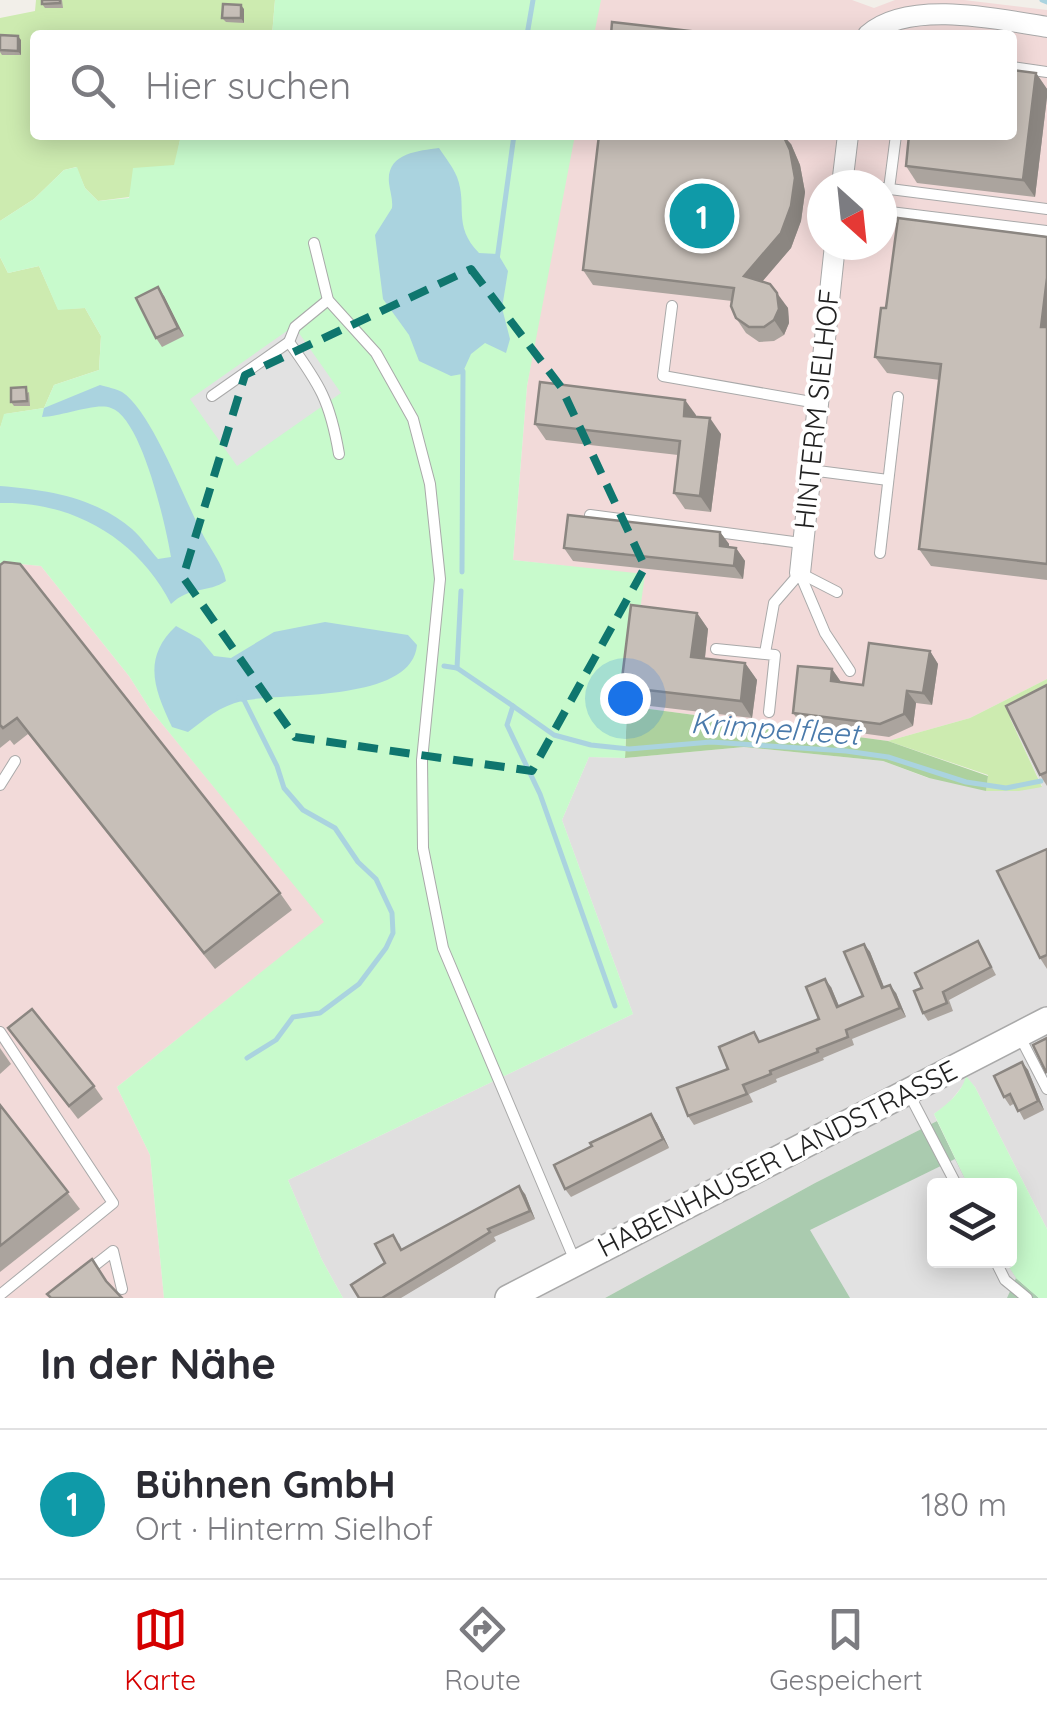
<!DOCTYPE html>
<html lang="de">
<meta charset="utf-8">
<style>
:root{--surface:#fff;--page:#f2f2f3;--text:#2b2b33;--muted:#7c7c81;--line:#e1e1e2;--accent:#d40000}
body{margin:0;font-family:Quicksand,sans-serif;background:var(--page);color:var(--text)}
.controls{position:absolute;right:30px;bottom:30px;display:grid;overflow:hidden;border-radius:10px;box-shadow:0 5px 25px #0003}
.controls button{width:90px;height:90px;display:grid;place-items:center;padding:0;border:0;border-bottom:2px solid var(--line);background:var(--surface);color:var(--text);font:50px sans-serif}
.compass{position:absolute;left:807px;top:170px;width:90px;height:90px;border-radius:50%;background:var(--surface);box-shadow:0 5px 25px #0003;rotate:153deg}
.you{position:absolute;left:625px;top:698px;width:35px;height:35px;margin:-25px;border:8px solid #fff;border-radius:50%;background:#1a73e8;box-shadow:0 0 0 15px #1a73e833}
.badge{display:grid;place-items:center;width:65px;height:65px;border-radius:50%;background:var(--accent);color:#fff;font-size:32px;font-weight:700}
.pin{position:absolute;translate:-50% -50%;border:5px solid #fff;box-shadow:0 2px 10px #0006}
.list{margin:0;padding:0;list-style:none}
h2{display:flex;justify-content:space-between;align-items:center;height:130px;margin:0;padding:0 40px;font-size:42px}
h2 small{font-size:32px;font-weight:400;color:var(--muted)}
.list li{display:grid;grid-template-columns:65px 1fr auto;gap:30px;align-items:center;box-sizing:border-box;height:150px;padding:0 40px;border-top:2px solid var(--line)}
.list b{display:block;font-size:38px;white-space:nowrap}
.list p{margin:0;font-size:32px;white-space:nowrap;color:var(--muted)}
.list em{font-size:32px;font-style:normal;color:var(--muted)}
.icon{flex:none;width:55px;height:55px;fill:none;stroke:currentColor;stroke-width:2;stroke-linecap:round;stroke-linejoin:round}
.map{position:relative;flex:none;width:1047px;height:1298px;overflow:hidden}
.search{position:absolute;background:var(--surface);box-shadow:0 5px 25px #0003;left:30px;right:30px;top:30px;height:110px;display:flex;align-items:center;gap:25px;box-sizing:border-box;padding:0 35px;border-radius:10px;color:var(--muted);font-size:38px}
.sheet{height:280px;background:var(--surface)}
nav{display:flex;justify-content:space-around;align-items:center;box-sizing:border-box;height:140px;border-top:2px solid var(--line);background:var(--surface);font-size:28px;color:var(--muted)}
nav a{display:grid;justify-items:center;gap:5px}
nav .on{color:var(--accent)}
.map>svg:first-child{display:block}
</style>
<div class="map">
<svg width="1047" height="1298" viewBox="0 0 1047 1298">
<rect width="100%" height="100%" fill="#f2efe9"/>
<path fill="#e0dfdf" d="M1047,699V1229L975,1087L966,1077L964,1084L949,1103L934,1114L937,1121L815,1183L605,1298H343L322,1260L288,1180L633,1014L562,820L589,757L625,758L744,747L883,761L928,778L1042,786L1010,718Z"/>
<g fill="#f2dad9" fill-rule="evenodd">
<path d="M593,0H852L874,8L895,0H964L1047,10V679L970,718L888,741L627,706L644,575L513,560L527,386L570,135H1012V35H587ZM822,185H882V245H822Z"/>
<path d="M21,564L41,566L129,676L150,709L325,922L117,1087L150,1155L164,1298H0V573Z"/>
</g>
<g fill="#cdebb0">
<path d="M36,0H275L272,35H35V135H181L175,165L129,197L98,201L85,188L76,167L64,170L34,199L0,221V18L35,11Z"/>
<path d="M0,257L8,273L39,266L58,309L85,308L101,336L99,370L54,385L44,408L5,414L0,428Z"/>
<path d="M1047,679V699L1010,718L1042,787L1019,791H986L988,775L888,741L970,718Z"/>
</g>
<path fill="#add19e" d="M627,706L888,741L988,776L986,791L929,778L883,761L744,747L625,758Z"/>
<path fill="#aacbaf" d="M937,1121L968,1185L934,1186V1260L1005,1261L1016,1278L1039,1298H605L815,1183Z"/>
<g fill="#c8facc">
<path d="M275,0H601L594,35H272Z"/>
<path d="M181,135H575L527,386L513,560L645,574L627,706L625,758L589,757L562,820L633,1014L288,1180L322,1260L343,1298H164L150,1155L117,1087L324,922L150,709L129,676L41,566L21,564L0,573V428L4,414L44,408L54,385L99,370L101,336L85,308L58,310L39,266L8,273L0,257V221L34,199L64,170L77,167L85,188L98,201L129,198L133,168L174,165Z"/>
<path d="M966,1076L975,1087L1047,1229V1298H1039L1016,1278L1005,1261L1010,1260V1186L968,1185L934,1114C947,1104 962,1093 966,1076Z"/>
</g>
<g fill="#e2e2e2">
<path d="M294,326L341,393L237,466L190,399Z"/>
<path d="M955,1159L968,1185L934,1186V1260L1005,1261L1016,1278L1007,1298H850L810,1230Z"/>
</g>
<g fill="#aad3df">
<path d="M439,148C445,157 453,167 457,177C468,206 452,225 479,253L498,254L508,271L502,308L510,339L506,353L485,343L471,354L462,374L451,376L419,361L409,335L383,299L375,235L392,208C393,199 390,192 389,183C386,153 418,151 439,148Z"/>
<path d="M100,385C107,387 117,389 122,392C151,410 185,501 202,533C210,549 223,564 226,581C208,593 190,586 171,604C138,539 73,501 0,503V486C48,490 94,497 132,529C142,538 149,549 158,559L171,557C166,527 142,418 111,408C96,402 61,417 42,417L44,408Z"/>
<path d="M325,622L408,635L417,645C412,703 283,692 242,701C220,706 205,719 188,732L172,727C154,689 142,658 176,626L200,639L214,656L231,658L274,632Z"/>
</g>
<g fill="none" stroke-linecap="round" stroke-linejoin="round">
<g stroke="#aad3df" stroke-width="5">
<path d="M1042,0L1047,2"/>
<path d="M527,35L533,0"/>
<path d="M497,260L514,135"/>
<path d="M462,572L463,371"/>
<path d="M444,666L457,668L513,706L507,725L540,794L615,1006"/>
<path d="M457,668L461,591"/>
<path d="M239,698L244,700L277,766L284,788L303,810L335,828L358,862L376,879L392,913L393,933L386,948L359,984L320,1013L293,1017L276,1040L247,1058"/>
<path d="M513,706L554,735L591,745L629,749L711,742L846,751L888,757L966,782L1006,788L1041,781"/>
</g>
<g stroke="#a9a9a9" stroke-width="12">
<g id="service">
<path d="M1012,67L1047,72"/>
<path d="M882,188L1047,209"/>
<path d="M889,189L896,135"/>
<path d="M882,211L1047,231"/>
<path d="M314,243L328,300L376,353L413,419L430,484L440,579L422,760L423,848L443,948L575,1261"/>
<path d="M328,300L295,327L289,342C320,385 330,401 339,454"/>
<path d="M672,306L663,376L817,403"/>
<path d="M212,396L289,342"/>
<path d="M810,470L888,480"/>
<path d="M590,515L801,543"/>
<path d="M880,553L898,397"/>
<path d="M800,573L837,592"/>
<path d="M800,574L825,633L850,671"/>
<path d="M716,649L775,655L769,712"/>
<path d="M765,653L774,603L800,573"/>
<path d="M0,785L15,761"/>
<path d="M0,1032L113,1203L0,1295"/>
<path d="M1019,1035L1047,1089"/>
<path d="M908,1092L957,1186"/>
<path d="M995,1260L1005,1280L1027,1298"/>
<path d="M85,1273L113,1251L122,1289"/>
</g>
</g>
<g stroke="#a9a9a9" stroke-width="22">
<g id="minor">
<path d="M868,35C907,0 994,18 1047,27"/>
<path d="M842,185L848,135"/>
<path d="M800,573L835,245"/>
</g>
</g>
<g stroke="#a9a9a9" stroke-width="28">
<path id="tertiary" d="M508,1298L1047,1020"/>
</g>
<use href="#service" stroke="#fff" stroke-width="10"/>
<use href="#minor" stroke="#fff" stroke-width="20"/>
<use href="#tertiary" stroke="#fff" stroke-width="25"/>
</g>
<g fill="#aba49e">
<path d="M62,0L63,8H45L42,4Z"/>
<path d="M244,9V23L226,22L222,18Z"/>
<path d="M0,35L21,40V55H2L0,52Z"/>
<path d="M1036,73L1047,89V97L1035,197L917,183L906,166Z"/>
<path d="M791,144L800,165L805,192L801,221L791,248L762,282L788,308L789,323L784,335L774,341L759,342L746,333L736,318L732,301L593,285L583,270Z"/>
<path d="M1047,237V580L931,566L919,549L940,380L887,373L875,357Z"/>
<path d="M164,296L184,336L162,347L156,338Z"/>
<path d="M29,392L30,406H14L11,402Z"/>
<path d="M685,400L696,417L721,434L711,512L685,509L674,493L678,455L546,440L535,424Z"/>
<path d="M720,532L729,544V547L736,548L745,561L743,579L573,561L564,548Z"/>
<path d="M0,565L280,893L292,910L215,969L28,734L14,745L10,740L0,748Z"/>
<path d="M697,613L708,629L705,658L745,663L757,680L752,718L633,704L621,687Z"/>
<path d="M930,651L938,664L932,705L916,703L913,726L889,737L802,725L793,713L832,669L841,682L863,685Z"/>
<path d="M1047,685V786L1040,775Z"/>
<path d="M1047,849V969L1040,958Z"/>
<path d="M978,941L996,975L949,1000L953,1011L928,1021L923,1013L922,988Z"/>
<path d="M864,944L870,952L884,987L896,993L906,1017L852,1039L854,1045L823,1058L824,1060L776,1079L777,1082L749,1094L753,1102L694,1125L688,1116L728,1069L761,1042L819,1019L831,987L839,1006L863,996Z"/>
<path d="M8,1028L94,1086L103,1099L78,1119Z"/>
<path d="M0,1048L11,1064L0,1074Z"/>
<path d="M1022,1062L1028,1070L1044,1110L1024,1120L1015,1103L1010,1106L1004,1097Z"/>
<path d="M0,1105L80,1209L0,1272Z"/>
<path d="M651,1114L657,1123L669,1148L571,1197L565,1189L592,1146Z"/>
<path d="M525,1194L535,1219L494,1237L496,1241L401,1298H359L399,1243L402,1249Z"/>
</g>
<g fill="#8b8681">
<path d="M241,5L244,9V23L241,18Z"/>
<path d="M18,36L21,40V55L18,51Z"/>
<path d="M1036,73L1047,89V97L1035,197L1023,180Z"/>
<path d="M783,135L791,144L800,165L805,192L801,221L791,248L754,291L744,276Z"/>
<path d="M1047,278V336L1041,327Z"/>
<path d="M158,287L164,296L184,336L178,328Z"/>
<path d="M777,293L788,308L789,323L784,335L774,320Z"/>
<path d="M685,400L696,415L695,431L684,416Z"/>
<path d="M710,418L721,434L711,512L700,496Z"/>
<path d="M720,532L729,544V559L720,546Z"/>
<path d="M736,548L745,561L743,579L734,566Z"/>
<path d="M697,613L708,629L703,674L691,657Z"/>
<path d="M930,651L938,664L932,705L923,693Z"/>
<path d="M745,663L757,680L752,718L741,701Z"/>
<path d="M832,669L841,682L831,681Z"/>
<path d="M907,691L916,703L913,726L904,714Z"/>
<path d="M864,944L870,952L888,997L882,988Z"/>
<path d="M825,979L831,987L843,1016L837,1007Z"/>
<path d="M890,985L896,993L906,1017L900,1008Z"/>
<path d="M1022,1062L1028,1070L1044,1110L1038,1101Z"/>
<path d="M651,1114L657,1123L669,1148L663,1139Z"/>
<path d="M519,1186L525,1194L535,1219L530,1211Z"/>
</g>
<g fill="#c7bfb8" stroke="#8b8681" stroke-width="2.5">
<path d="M42,0H60V3L42,4Z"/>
<path d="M223,4L241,5V18H222Z"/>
<path d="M612,22L725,35H611Z"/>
<path d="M0,35L18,36V51L0,50Z"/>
<path d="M1012,70L1036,73L1023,180L906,166L909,135H1012Z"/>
<path d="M599,135H783L790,150L795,178L791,206L781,233L744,276L770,284L777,293L779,309L774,320L764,327H749L736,318L731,306L734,288L583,270Z"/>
<path d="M898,218L1047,237V278L1041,327H1047V564L919,549L941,364L875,357L881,308H886Z"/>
<path d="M158,287L178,328L156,338L136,298Z"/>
<path d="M540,382L685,400L684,416L710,418L700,496L674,493L680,441L535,424Z"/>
<path d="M26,387L27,401L11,402V388Z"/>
<path d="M568,515L720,532V546L736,548L734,566L564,548Z"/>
<path d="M4,562L20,564L280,893L204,953L17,718L3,728L0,725V565Z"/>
<path d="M631,605L697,613L691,657L745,663L741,701L621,687Z"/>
<path d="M869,643L930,651L923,693L907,691L904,714L880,724L793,713L798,666L832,669L831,681L863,685Z"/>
<path d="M1047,685V772L1040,775L1006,706Z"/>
<path d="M1047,849V955L1040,958L997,871Z"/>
<path d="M978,941L991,967L943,992L947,1003L923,1013L914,991L922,988L915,973Z"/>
<path d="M864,944L882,988L890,985L900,1008L846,1030L848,1037L817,1049L818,1052L770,1071L771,1074L743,1085L747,1094L688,1116L677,1088L728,1069L719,1047L754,1032L759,1042L819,1019L806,987L825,979L837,1007L863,996L844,952Z"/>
<path d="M32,1009L94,1086L69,1106L8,1028Z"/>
<path d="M1047,1038V1071L1046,1072L1033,1045Z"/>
<path d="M1022,1062L1038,1101L1018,1111L1010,1094L1004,1097L994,1076Z"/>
<path d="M0,1105L68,1192L0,1246Z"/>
<path d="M651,1114L663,1139L565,1189L554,1165L592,1146L590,1143Z"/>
<path d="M519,1186L530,1211L488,1229L490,1232L382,1298H359L351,1285L385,1263L375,1244L393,1235L401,1250Z"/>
<path d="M92,1259L106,1281L122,1298H51L47,1294Z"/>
</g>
<path fill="none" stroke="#0f766e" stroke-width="8" stroke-dasharray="20 12" stroke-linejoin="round" d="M471,269L561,387L645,567L532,771L295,737L183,577L245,375Z"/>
<g text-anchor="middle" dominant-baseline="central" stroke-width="8" stroke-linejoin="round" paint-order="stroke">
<g font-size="28" fill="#222" stroke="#fff">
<text transform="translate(816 409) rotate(-84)">HINTERM SIELHOF</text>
<text transform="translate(777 1158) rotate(-27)">HABENHAUSER LANDSTRASSE</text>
</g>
<g font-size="30" font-style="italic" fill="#4a7aab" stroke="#fff">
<text transform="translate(775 728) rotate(4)">Krimpelfleet</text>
</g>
</g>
</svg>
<div class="controls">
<button><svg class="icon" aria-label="layers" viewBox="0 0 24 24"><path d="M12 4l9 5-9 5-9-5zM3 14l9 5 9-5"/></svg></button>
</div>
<svg class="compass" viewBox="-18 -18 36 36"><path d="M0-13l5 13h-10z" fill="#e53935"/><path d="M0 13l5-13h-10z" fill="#7c7c81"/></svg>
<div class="you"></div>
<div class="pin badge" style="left:702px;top:216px;background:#0f9aa8">1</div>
<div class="search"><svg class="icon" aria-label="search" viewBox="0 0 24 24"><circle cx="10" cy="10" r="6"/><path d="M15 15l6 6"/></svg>Hier suchen</div>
</div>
<section class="sheet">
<h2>In der Nähe<small></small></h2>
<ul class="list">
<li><span class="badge" style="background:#0f9aa8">1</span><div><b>Bühnen GmbH</b><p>Ort · Hinterm Sielhof</p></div><em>180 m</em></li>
</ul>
</section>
<nav>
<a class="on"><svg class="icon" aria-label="map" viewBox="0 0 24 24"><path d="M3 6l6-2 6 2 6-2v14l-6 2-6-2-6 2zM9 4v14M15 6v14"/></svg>Karte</a>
<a><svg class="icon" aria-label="directions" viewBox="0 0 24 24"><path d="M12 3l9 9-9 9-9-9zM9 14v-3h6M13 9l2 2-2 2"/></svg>Route</a>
<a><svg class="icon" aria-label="saved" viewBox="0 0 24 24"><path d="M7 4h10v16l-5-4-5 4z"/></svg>Gespeichert</a>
</nav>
